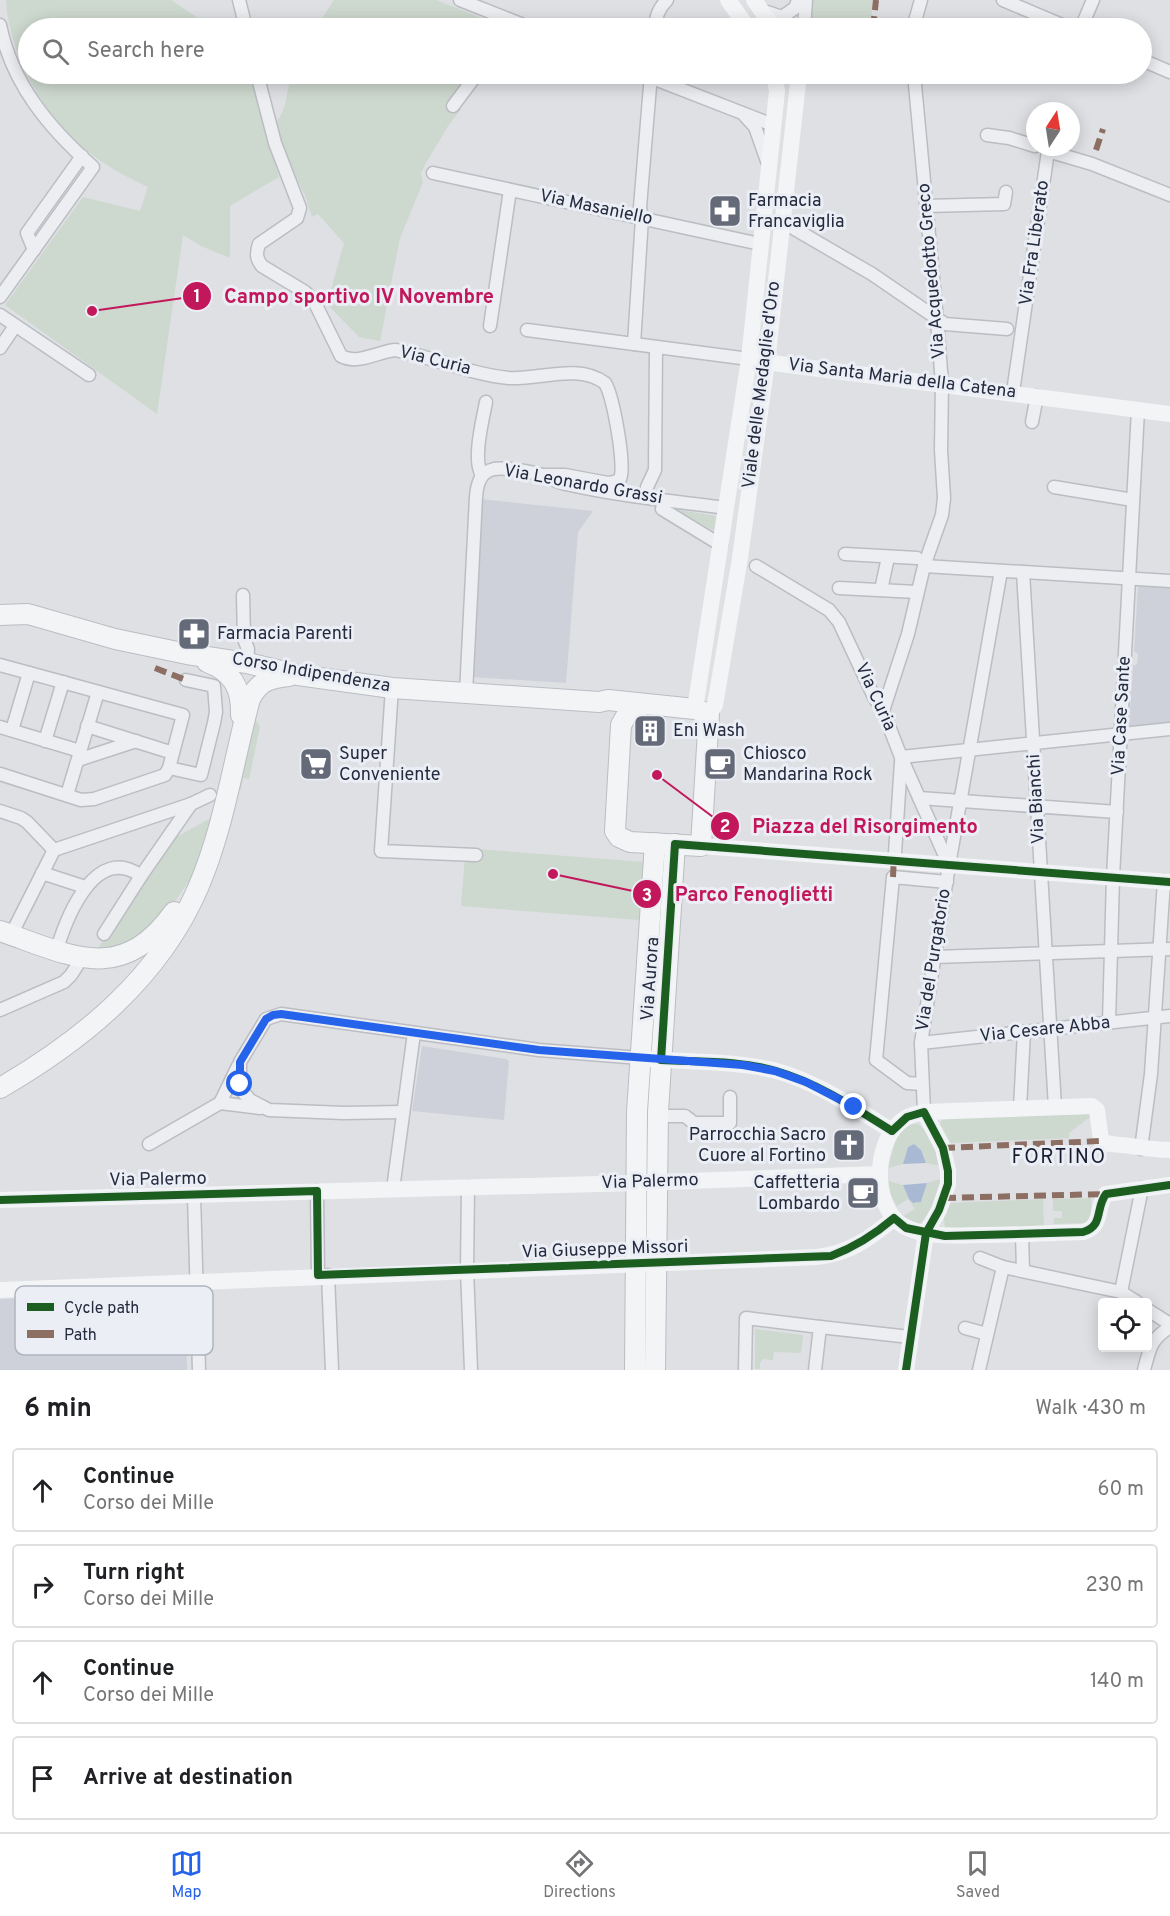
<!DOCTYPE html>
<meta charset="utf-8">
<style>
:root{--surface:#fff;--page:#f6f6f6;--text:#202124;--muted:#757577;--line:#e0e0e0;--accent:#2563eb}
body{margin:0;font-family:Overpass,sans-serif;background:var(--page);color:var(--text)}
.controls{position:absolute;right:18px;bottom:18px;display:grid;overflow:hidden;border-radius:6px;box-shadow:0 3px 15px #0003}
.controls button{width:54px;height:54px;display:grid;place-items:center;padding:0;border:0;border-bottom:2px solid var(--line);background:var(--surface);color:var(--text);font:30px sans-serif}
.compass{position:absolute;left:1026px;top:102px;width:54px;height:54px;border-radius:50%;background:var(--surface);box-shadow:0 3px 15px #0003;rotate:12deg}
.stop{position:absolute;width:18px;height:18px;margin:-14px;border:4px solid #2563eb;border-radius:50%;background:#fff}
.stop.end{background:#2563eb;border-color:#fff;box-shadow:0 2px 6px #0008}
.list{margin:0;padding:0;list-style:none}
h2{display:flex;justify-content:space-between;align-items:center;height:78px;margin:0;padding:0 24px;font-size:26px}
h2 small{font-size:20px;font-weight:400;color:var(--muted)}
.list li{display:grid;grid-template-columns:39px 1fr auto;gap:18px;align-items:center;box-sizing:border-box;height:84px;margin:0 12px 12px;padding:0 12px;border:2px solid var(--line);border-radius:6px}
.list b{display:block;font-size:22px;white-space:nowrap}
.list p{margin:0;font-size:20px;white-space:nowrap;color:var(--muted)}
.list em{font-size:20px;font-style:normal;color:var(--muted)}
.icon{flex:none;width:33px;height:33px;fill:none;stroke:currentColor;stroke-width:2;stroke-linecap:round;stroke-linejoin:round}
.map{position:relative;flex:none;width:1170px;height:1370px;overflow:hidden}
.search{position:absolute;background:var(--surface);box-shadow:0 3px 15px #0003;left:18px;right:18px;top:18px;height:66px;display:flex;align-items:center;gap:15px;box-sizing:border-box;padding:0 21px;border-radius:33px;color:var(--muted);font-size:22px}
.sheet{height:462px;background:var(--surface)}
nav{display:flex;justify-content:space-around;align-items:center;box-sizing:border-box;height:84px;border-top:2px solid var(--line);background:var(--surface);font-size:16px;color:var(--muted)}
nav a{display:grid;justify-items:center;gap:3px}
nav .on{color:var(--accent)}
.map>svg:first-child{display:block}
</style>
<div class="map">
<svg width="1170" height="1370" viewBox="0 0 1170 1370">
<rect width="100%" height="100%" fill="#dee0e4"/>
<g fill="#ced1da">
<path d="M480,499L593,511L578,532L566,683L471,677Z"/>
<path d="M1140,585L1170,586V725L1129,728L1133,666L1137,664L1138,654L1134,651L1138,586Z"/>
<path d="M422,1046L506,1059L509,1061L504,1120L412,1111Z"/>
<path d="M185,1292L187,1370H0V1299Z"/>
</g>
<g fill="#cdd8ce">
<path d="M6,0H171L213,28H28V74H251L279,177L230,206V258L201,246L183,235L157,414L5,305L83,197L140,211L148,187C134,180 120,174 107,165C53,131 10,64 6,0Z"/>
<path d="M334,0H436L500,25V28H316Z"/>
<path d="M813,0H873L871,20L810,22Z"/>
<path d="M292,74H472L446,108L461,109L448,126L426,163L421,173L423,182L400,238L380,341L359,337L327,304L344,243L318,214L312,217L305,195L287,160L274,124C288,112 286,89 292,74Z"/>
<path d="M675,509L716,516L714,531Z"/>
<path d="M255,719L260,727L249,779L243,778L241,790L234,789Z"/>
<path d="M211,818L214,819L205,849L192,877L166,914L141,939L95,953L169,841Z"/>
<path d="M477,849L643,862L639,920L461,906L465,857L476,858Z"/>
<path d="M1090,1114L1091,1116L1069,1133V1138L951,1143L940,1124L943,1118Z"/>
<path d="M910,1124H918C932,1134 935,1151 940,1166L926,1163L921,1150L914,1144L908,1147L903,1164L888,1168L897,1136Z"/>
<path d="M936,1180H940C940,1195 932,1217 918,1224L903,1216L915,1209L908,1199L897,1206L891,1195L888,1181L903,1185L909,1199L916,1204L922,1200L927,1183Z"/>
<path d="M1091,1198L1092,1214L1086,1223L1054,1224V1218H1062V1211H1053V1199Z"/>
<path d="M1043,1199L1044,1226L945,1230L944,1218L951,1203Z"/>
<path d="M755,1329L803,1335L801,1353L774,1352L773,1360L763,1359L760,1363V1369H755Z"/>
</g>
<g fill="#a9b9d3">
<path d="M914,1144L921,1150L926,1163L903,1164L908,1147Z"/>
<path d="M927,1183L921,1202L913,1203L909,1199L903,1185Z"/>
</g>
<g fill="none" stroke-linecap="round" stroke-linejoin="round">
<g stroke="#bbbdc2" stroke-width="15">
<g id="street">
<path d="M239,0L246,28"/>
<path d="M460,0L531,28"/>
<path d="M1003,0L1069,28"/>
<path d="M761,10L782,17L795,8L798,0"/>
<path d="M0,25C12,84 49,128 93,167L0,297"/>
<path d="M655,28C656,17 658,9 667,0"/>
<path d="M804,28L806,0"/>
<path d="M913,28L921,0"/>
<path d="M1081,28L1093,0"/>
<path d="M1142,60L1170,72"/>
<path d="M257,74L275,143L300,208L297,218L259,244C256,253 256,259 262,266L305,292L313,299L341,356C358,365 377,352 395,350C433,357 469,374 509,378C539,380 578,363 605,383C613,396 626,466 620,479L615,482L608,483L565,475H544"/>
<path d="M642,74L773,125"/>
<path d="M453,106L477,74"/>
<path d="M745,116L755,127L767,161"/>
<path d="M987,135L1009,138L1035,146"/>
<path d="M433,173L760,244"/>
<path d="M926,206L1004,204L1006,192"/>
<path d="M781,221L872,274L945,324L1007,329"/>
<path d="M34,250L27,233L82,156"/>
<path d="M0,315L89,375"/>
<path d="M490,326L510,190"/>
<path d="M527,330L749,359"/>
<path d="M634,344L642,218L640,207L651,74"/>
<path d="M0,348L15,326"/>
<path d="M1013,392L1048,151L1092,164L1170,195"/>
<path d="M1032,422L1037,396"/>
<path d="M482,475C472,460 483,419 486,402"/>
<path d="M647,487L655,470L656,347"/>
<path d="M1054,487L1133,500"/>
<path d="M662,509L721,545"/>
<path d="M845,554L917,558"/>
<path d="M756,566L829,610L839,622L874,697L883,711L901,757L949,865"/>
<path d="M924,566L1170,581"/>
<path d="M1023,572L1055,1107"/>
<path d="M839,588L917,592"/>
<path d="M881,590L888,557"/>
<path d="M243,595L244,639L248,649L247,663"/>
<path d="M0,665L183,715L169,768L165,775L94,799L81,800L0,774"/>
<path d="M392,688L381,851L476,855"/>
<path d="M466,693L476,497C477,484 480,472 494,469C506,467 533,472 545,476C552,478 558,483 566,484C618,496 672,501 726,508"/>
<path d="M883,711L908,634L924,566L942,515L944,498L941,450L942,384L937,320L914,74"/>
<path d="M87,726L173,753"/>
<path d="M0,727L80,751"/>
<path d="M12,730L29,673"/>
<path d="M45,741L63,682"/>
<path d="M901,757L1170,729"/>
<path d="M78,760L136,741"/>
<path d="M169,768L201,775L214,723L216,712L214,686L186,680"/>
<path d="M67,795L98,692"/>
<path d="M919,798L1117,812"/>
<path d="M0,811L21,818L27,822L54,850"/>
<path d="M895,853L901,762"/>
<path d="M42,873L85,887"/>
<path d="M104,934L141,876L191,804L210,795"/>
<path d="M11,935L54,850L191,804"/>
<path d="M57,949C67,916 96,843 141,876"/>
<path d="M934,957L1170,949"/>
<path d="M0,1010L64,982L71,975L82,958"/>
<path d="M1109,1023L1113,877L1138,410"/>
<path d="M921,1043L1170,1016"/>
<path d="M922,1084L907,1083L876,1060L893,877L947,882"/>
<path d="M220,1103L260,1108"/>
<path d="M1020,1108L1024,1032"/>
<path d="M402,1112L344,1113L269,1110L250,1100L243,1092L240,1085V1062L266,1019L281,1014L539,1050L640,1058"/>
<path d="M924,1112L921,1043L949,865L1001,571"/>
<path d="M658,1116H685L694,1123H730V1097"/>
<path d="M149,1144L220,1103L238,1066"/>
<path d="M1141,1149L1151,1074L1164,881"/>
<path d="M468,1187L467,1270L471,1370"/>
<path d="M393,1189L414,1033"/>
<path d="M317,1191L318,1275"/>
<path d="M194,1195L199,1370"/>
<path d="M1022,1234L1023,1271"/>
<path d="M980,1258L1003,1267L1121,1292L1137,1302"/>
<path d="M328,1275L332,1370"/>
<path d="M1121,1292L1142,1188"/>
<path d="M1148,1310L1170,1324"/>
<path d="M820,1327L910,1337"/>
<path d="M965,1328L987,1334"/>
<path d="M745,1370L746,1318L820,1327L815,1370"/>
<path d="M979,1370L1003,1267"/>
<path d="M1144,1370C1150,1348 1150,1340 1170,1327"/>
</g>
</g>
<g stroke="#babdc2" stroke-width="22">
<g id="primary">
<path d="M0,615L28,614L115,639L187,654L247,663L298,675L392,688L599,702L608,700L695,709L709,714L701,846L630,842L619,837L615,831L621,725L629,711L643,705"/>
<path d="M207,662C232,671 242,688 241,715"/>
<path d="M0,931C70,955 121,986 174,912"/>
<path d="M0,1088C83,1040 159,978 198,888C224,828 233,762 250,699C259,681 270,678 289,676"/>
<path d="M635,1370L637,1112L655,843"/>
<path d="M655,1370L658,1112L675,844"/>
</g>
</g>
<use href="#street" stroke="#edeef1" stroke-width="12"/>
<g stroke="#f2f4f5" stroke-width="16">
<path d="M728,0L748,28"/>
<path d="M754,0L768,20L776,28"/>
<path d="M757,361L1170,414"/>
<path d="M695,709L749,359L777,91L774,74"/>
<path d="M709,714L715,705L740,558L767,362L799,74"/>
<path d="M701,846L1170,882"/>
<path d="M650,1059C691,1062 733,1061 773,1070C816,1081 855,1108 892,1131"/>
<path d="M1170,1150C1156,1150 1144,1148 1130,1146C1120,1144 1111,1146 1101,1141L1097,1110L1092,1106L924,1112C915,1114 906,1116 899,1123C872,1147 872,1216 910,1229C933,1238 959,1235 982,1235C1016,1235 1049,1233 1083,1232C1104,1226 1095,1208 1106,1194L1170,1185"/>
<path d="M0,1200L636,1183L879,1174"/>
<path d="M0,1290L817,1257C848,1254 871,1238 894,1218"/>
<path d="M906,1370L926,1233L939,1210L948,1184V1171L943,1148L924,1112"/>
</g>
<use href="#primary" stroke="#f2f4f5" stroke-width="20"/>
<g stroke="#8d6e63" stroke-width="6" stroke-dasharray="12 6" stroke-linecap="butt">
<path d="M873,28L876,0"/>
<path d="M1096,150L1103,129"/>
<path d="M155,668L186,680"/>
<path d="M893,877L894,856"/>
<path d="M943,1148L1101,1141"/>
<path d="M944,1198L1106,1194"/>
</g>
<g stroke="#ebeef5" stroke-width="11">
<g id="cycleway">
<path d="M0,1200L317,1191L318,1275L831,1256C855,1247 874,1235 894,1218L906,1228L945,1236L1083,1232C1104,1226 1095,1208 1106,1194L1170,1185"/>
<path d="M906,1370L926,1233L939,1210L948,1184V1171L943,1148L924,1112L907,1117L892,1131C855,1108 818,1083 776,1071C739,1060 698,1062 661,1060L675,844L1170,882"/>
</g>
</g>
<use href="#cycleway" stroke="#1b5e20" stroke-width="8"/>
</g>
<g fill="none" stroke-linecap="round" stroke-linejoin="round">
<path stroke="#2563eb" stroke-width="8" d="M240,1084V1062L266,1019L273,1015L281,1014L539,1050L743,1065L775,1071L806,1082L854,1107"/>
</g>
<defs>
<g id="pharmacy-square" transform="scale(1.725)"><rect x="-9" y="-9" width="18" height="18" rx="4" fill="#656a79" stroke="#ebeef5"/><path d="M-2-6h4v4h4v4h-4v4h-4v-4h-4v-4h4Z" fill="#fff"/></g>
<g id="building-square" transform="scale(1.725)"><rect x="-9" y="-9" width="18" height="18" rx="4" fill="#656a79" stroke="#ebeef5"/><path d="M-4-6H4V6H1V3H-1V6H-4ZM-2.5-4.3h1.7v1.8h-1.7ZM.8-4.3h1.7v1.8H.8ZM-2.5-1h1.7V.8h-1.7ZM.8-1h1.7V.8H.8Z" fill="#fff"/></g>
<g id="supermarket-square" transform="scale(1.725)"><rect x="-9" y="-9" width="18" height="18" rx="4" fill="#656a79" stroke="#ebeef5"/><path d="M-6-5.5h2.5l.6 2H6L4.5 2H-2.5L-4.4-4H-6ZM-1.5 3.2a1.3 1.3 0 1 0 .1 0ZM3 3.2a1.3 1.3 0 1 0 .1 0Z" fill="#fff"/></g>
<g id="cafe-square" transform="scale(1.725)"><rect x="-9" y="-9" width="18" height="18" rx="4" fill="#656a79" stroke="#ebeef5"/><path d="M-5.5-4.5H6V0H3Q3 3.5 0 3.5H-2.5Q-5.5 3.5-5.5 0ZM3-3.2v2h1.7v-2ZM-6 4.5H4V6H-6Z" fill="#fff"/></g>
<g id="church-square" transform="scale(1.725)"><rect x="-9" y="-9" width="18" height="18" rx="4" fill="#656a79" stroke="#ebeef5"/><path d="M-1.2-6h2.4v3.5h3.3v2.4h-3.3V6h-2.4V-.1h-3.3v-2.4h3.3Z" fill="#fff"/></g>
</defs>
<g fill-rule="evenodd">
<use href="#pharmacy-square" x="725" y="211"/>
<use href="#pharmacy-square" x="194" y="634"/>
<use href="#building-square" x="650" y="731"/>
<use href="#supermarket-square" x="316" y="764"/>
<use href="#cafe-square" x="720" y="764"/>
<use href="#church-square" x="849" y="1145"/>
<use href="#cafe-square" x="863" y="1193"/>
</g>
<g text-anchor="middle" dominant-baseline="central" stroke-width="6" stroke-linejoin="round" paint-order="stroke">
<g font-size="18" fill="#242b3f" stroke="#ebeef5" text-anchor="start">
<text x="748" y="201">Farmacia<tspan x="748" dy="21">Francaviglia</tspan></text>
<text x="217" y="634">Farmacia Parenti</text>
<text x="673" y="731">Eni Wash</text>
<text x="339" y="754">Super<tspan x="339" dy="21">Conveniente</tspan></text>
<text x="743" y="754">Chiosco<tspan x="743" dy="21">Mandarina Rock</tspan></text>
<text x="826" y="1135" text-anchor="end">Parrocchia Sacro<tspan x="826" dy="21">Cuore al Fortino</tspan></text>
<text x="840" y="1183" text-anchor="end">Caffetteria<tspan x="840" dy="21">Lombardo</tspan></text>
</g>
<g font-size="18" fill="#242b3f" stroke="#ebeef5">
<text transform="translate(596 208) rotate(12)">Via Masaniello</text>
<text transform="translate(1035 243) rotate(-82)">Via Fra Liberato</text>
<text transform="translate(932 271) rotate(-95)">Via Acquedotto Greco</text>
<text transform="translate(435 361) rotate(14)">Via Curia</text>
<text transform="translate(902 379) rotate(7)">Via Santa Maria della Catena</text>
<text transform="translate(762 385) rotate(-83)">Viale delle Medaglie d'Oro</text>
<text transform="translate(583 485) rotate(10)">Via Leonardo Grassi</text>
<text transform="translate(311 673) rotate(10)">Corso Indipendenza</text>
<text transform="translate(875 697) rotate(65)">Via Curia</text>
<text transform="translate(1122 716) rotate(-87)">Via Case Sante</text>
<text transform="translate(1037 799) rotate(-93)">Via Bianchi</text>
<text transform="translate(934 960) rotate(-81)">Via del Purgatorio</text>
<text transform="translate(651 979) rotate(-86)">Via Aurora</text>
<text transform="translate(1045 1030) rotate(-6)">Via Cesare Abba</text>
<text transform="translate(158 1180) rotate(-1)">Via Palermo</text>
<text transform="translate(650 1182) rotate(-2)">Via Palermo</text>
<text transform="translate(605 1250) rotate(-2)">Via Giuseppe Missori</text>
</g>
<g font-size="20" letter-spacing="1.5" fill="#171c2f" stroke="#ebeef5">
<text x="1059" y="1158">FORTINO</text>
</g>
</g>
<rect x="15" y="1286" width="198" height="69" rx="9" fill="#ebeef5" stroke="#afb4be" stroke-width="1.5"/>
<rect x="27" y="1303" width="27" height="8" fill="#1b5e20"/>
<rect x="27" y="1330" width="27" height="8" fill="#8d6e63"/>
<g font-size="16" fill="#242b3f">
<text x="64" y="1313">Cycle path</text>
<text x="64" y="1340">Path</text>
</g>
<path fill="none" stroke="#c2185b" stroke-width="2" d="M92 311L197 296M657 775L725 826M553 874L647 894"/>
<g fill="#c2185b" stroke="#ebeef5" stroke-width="2">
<circle cx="92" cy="311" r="6"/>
<circle cx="657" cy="775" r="6"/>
<circle cx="553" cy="874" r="6"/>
<circle cx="197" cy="296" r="15"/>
<circle cx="725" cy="826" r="15"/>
<circle cx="647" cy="894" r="15"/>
</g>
<g font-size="18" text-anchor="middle" font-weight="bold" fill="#fff">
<text x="197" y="302">1</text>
<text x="725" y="832">2</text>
<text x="647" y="901">3</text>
</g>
<g font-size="20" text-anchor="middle" font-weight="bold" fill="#c2185b" stroke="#ebeef5" stroke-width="6" stroke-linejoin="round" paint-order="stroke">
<text x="359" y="303">Campo sportivo IV Novembre</text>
<text x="865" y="833">Piazza del Risorgimento</text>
<text x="754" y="901">Parco Fenoglietti</text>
</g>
</svg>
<div class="controls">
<button><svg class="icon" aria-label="locate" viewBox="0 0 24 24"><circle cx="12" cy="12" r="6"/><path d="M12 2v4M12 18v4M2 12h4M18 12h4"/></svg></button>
</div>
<svg class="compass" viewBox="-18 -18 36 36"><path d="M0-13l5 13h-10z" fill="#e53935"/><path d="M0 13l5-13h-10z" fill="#757577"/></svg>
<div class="stop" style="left:240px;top:1084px"></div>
<div class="stop end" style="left:854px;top:1107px"></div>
<div class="search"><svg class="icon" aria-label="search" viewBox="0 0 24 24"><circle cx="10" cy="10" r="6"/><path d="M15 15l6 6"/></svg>Search here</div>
</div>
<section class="sheet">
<h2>6 min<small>Walk · 430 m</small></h2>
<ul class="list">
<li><svg class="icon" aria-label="ahead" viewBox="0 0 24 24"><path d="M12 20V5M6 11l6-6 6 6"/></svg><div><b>Continue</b><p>Corso dei Mille</p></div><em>60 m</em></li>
<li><svg class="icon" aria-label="right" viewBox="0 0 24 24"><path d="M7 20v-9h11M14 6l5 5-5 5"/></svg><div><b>Turn right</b><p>Corso dei Mille</p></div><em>230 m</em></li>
<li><svg class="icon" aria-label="ahead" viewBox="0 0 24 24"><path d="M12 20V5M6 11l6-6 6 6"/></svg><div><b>Continue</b><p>Corso dei Mille</p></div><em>140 m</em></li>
<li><svg class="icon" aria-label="arrive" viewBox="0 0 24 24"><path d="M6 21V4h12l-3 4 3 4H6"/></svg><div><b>Arrive at destination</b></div></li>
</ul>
</section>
<nav>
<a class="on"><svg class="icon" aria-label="map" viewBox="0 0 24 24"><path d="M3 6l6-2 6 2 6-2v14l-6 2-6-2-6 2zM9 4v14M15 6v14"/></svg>Map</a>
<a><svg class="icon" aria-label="directions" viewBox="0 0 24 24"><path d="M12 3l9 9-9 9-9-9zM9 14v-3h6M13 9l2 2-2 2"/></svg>Directions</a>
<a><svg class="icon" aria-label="saved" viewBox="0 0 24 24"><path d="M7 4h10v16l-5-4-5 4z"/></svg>Saved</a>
</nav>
